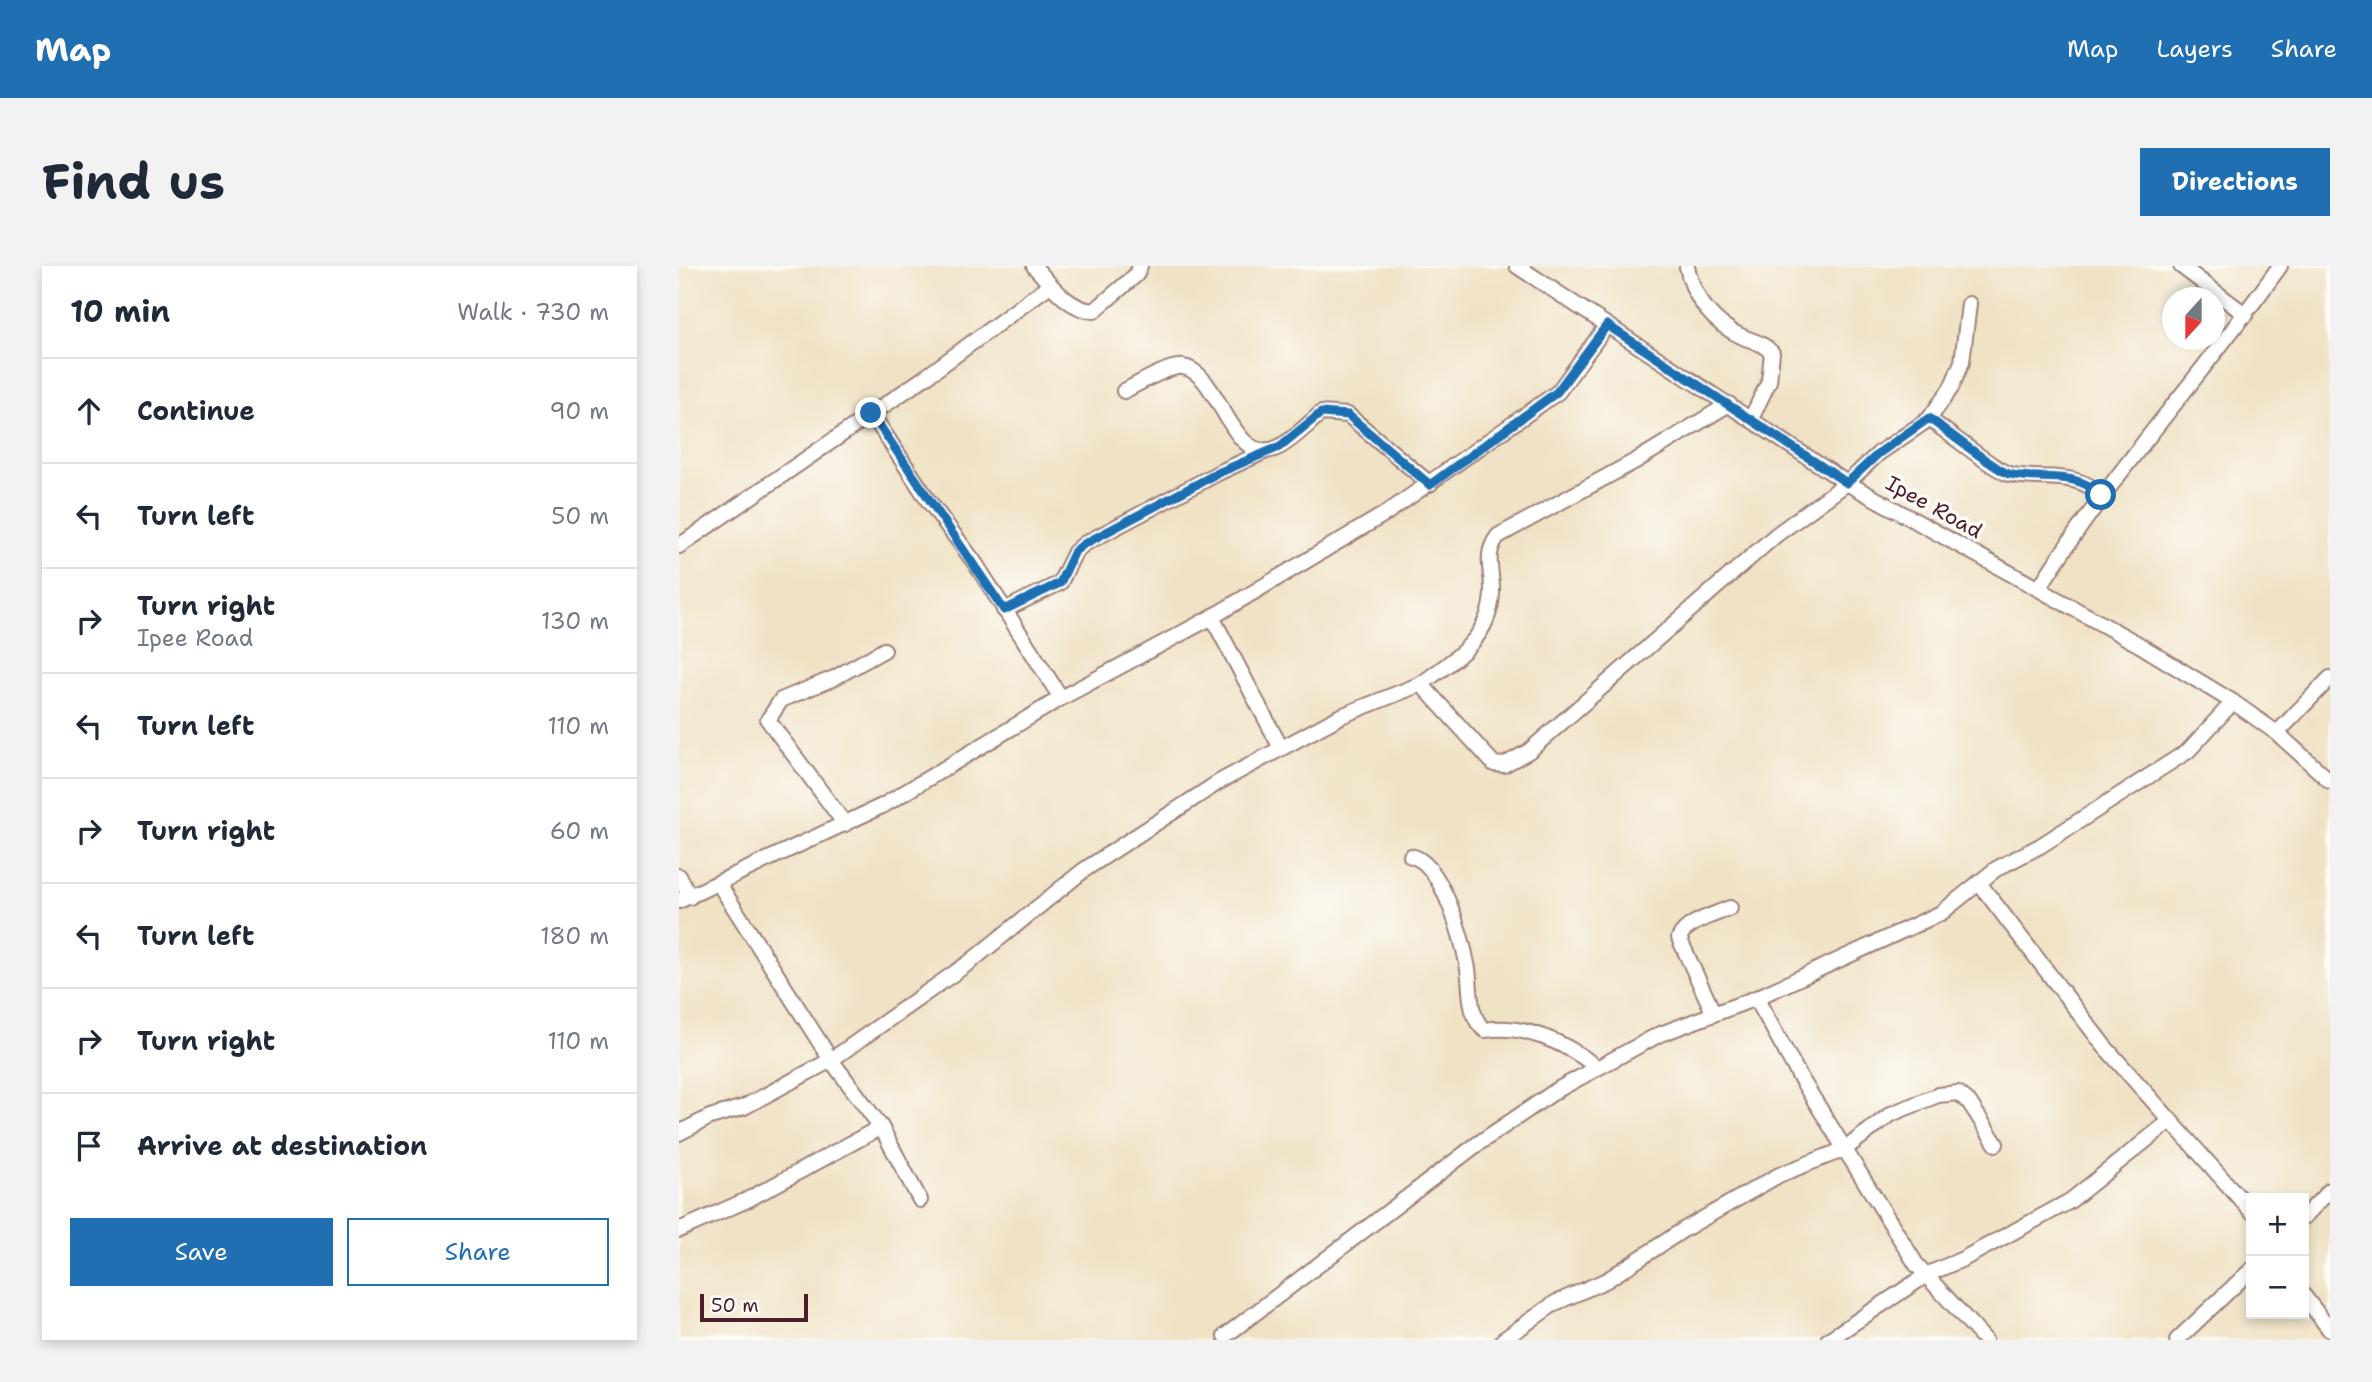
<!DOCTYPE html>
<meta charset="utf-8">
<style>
:root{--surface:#fff;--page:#f2f2f3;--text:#1f2937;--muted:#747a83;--line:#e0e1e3;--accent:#1f6fb2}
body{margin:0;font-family:"Shantell Sans",sans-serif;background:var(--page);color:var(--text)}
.controls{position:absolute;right:21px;bottom:21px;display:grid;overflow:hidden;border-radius:0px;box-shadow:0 4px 10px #0003}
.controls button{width:63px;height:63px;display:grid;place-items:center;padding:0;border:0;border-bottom:2px solid var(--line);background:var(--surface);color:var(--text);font:35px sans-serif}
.compass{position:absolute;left:1483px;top:21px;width:63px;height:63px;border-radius:50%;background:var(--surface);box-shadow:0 4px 10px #0003;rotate:201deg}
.scale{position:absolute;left:21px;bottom:18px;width:108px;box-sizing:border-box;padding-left:7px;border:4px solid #4a1f2b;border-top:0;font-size:19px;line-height:24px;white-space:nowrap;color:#4a1f2b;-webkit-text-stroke:5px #fdfcf7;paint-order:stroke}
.stop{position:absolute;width:21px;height:21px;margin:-16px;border:5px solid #1f6fb2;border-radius:50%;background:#fff}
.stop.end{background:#1f6fb2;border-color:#fff;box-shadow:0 2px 7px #0008}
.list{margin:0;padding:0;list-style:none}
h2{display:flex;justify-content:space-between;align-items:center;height:91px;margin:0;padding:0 28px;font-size:30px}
h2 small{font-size:23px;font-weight:400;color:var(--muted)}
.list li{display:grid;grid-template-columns:46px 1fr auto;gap:21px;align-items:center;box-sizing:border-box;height:105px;padding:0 28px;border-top:2px solid var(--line)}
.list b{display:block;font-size:26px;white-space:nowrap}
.list p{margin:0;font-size:23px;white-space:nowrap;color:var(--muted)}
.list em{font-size:23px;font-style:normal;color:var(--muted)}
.actions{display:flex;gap:14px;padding:21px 28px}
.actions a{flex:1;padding:16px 0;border:2px solid var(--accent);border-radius:0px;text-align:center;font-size:24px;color:var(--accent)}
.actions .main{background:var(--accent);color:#fff}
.icon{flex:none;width:38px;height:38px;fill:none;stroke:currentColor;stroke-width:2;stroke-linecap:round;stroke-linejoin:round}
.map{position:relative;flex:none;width:1651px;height:1074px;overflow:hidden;border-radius:0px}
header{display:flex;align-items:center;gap:42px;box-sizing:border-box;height:98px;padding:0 35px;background:var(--accent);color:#fff}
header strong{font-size:33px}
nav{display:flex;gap:38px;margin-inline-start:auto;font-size:24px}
.intro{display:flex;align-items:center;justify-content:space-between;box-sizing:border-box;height:168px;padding:0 42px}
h1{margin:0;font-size:49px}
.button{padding:18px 32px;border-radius:0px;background:var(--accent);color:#fff;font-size:24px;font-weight:700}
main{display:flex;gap:42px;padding:0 42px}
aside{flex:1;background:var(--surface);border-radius:0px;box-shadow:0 4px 10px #0003}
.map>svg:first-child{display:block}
</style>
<header>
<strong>Map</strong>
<nav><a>Map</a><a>Layers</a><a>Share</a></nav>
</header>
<div class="intro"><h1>Find us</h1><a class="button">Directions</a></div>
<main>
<aside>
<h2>10 min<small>Walk · 730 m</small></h2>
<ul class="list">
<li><svg class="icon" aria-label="ahead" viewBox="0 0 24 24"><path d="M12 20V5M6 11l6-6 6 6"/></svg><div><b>Continue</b></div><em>90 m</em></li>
<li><svg class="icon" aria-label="left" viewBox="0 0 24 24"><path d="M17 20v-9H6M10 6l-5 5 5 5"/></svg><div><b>Turn left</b></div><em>50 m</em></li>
<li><svg class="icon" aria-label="right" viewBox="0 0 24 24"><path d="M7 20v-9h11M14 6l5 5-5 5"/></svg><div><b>Turn right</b><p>Ipee Road</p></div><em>130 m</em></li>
<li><svg class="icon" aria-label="left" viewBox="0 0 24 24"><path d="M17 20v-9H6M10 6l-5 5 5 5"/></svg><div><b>Turn left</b></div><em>110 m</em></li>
<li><svg class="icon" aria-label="right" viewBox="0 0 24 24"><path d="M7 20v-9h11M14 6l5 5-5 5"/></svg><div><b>Turn right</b></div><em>60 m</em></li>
<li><svg class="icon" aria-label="left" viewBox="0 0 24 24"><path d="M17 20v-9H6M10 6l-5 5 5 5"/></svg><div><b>Turn left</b></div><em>180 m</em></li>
<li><svg class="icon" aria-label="right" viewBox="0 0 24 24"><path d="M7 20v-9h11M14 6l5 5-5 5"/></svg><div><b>Turn right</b></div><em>110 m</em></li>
<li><svg class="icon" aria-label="arrive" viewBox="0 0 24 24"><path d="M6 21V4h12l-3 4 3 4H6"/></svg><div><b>Arrive at destination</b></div></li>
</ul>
<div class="actions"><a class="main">Save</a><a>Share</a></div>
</aside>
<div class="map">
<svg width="1651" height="1074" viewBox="0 0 1651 1074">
<rect width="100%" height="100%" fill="#fdfcf7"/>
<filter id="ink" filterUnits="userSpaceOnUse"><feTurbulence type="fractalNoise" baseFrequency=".0143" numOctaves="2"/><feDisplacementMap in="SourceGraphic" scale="14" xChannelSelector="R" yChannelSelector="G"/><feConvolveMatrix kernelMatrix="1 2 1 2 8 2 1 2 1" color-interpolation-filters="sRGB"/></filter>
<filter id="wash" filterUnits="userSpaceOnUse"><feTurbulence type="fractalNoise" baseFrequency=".00686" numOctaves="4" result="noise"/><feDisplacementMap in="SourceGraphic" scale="28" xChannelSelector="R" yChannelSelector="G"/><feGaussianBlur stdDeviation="1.57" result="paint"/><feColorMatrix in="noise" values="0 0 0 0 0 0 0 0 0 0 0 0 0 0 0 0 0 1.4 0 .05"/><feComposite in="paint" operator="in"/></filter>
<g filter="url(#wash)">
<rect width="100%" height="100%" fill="#f0e2c5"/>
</g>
<g filter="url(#ink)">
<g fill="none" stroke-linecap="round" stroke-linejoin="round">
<g stroke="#9d8078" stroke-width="18">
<g id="street">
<path d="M355,0C370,17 390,44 415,45L457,9L461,0"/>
<path d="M838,0L1168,217L1459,378L1554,436L1598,467L1651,515"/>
<path d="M1502,0L1567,49"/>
<path d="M1008,1C1014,32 1034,58 1064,71C1076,76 1084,77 1093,87L1090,115L1072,153"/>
<path d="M445,125C459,118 490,99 504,101C542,106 552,205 600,181C615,173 629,158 642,147L669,149L751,218"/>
<path d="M192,147L249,234L296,297L382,432"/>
<path d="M1250,153C1265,163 1317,205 1330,208C1362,216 1395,203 1422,229"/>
<path d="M0,280L248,110L371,19"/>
<path d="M1360,322C1432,208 1523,110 1601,0"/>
<path d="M325,344L381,317L396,286L405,278L539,207L589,184"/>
<path d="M533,351L602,482"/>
<path d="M742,418C775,394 811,373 813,327C814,305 804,289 819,270L960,193L1050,138"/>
<path d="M1598,467L1651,412"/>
<path d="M166,558L89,454L102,434L155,412L205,384"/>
<path d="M732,590C763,596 784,674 789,703C792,722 789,752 806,764C844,758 886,776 916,800"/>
<path d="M0,610L11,631"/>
<path d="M1300,617L1426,781L1572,945"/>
<path d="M40,618L152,794L202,861L241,934"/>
<path d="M0,635L205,539L382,432L533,351L709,246L879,126L928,59"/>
<path d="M1077,732L1121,811L1237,998L1306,1074"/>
<path d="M1034,746L1000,672C1007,656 1035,649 1051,642"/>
<path d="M0,867L31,851L65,841L152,794L291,696L405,604L540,516L662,450L742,418L815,498L825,499L850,485L1097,269L1168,217L1200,187L1250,153L1272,122L1283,96L1290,38"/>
<path d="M1625,951L1651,924"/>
<path d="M0,964L68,934L202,861"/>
<path d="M1625,1030L1651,1064"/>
<path d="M546,1070L797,879L878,824L979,769L1077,732L1262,647L1317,603L1361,580L1509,485L1554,436"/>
<path d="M824,1074L876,1037L928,1014L1004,964L1100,909L1166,883L1212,848L1259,829L1279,827L1290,836L1317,878"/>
<path d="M1149,1074L1249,1008L1284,993L1391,935L1491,855"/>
<path d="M1498,1074L1572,1004"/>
</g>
</g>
<use href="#street" stroke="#fff" stroke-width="14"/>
</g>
</g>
<g fill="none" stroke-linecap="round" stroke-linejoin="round" filter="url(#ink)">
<path stroke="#1f6fb2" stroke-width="9" d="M192,147L325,344L381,317L396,285L405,278L539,207L600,181L642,147L669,149L751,219L878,126L928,59L1168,217L1200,187L1250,152C1265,163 1317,204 1330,208C1362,216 1395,203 1422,229"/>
</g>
<g text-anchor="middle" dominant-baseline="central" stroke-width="7" stroke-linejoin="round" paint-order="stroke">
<g font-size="21" fill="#4a1f2b" stroke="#fdfcf7">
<text transform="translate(1255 241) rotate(29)">Ipee Road</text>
</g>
</g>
</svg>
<div class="controls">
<button>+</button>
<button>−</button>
</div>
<svg class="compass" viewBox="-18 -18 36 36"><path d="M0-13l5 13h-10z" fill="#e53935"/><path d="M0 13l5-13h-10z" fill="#747a83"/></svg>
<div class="scale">50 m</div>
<div class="stop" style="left:1422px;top:229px"></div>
<div class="stop end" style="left:192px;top:147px"></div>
</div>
</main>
